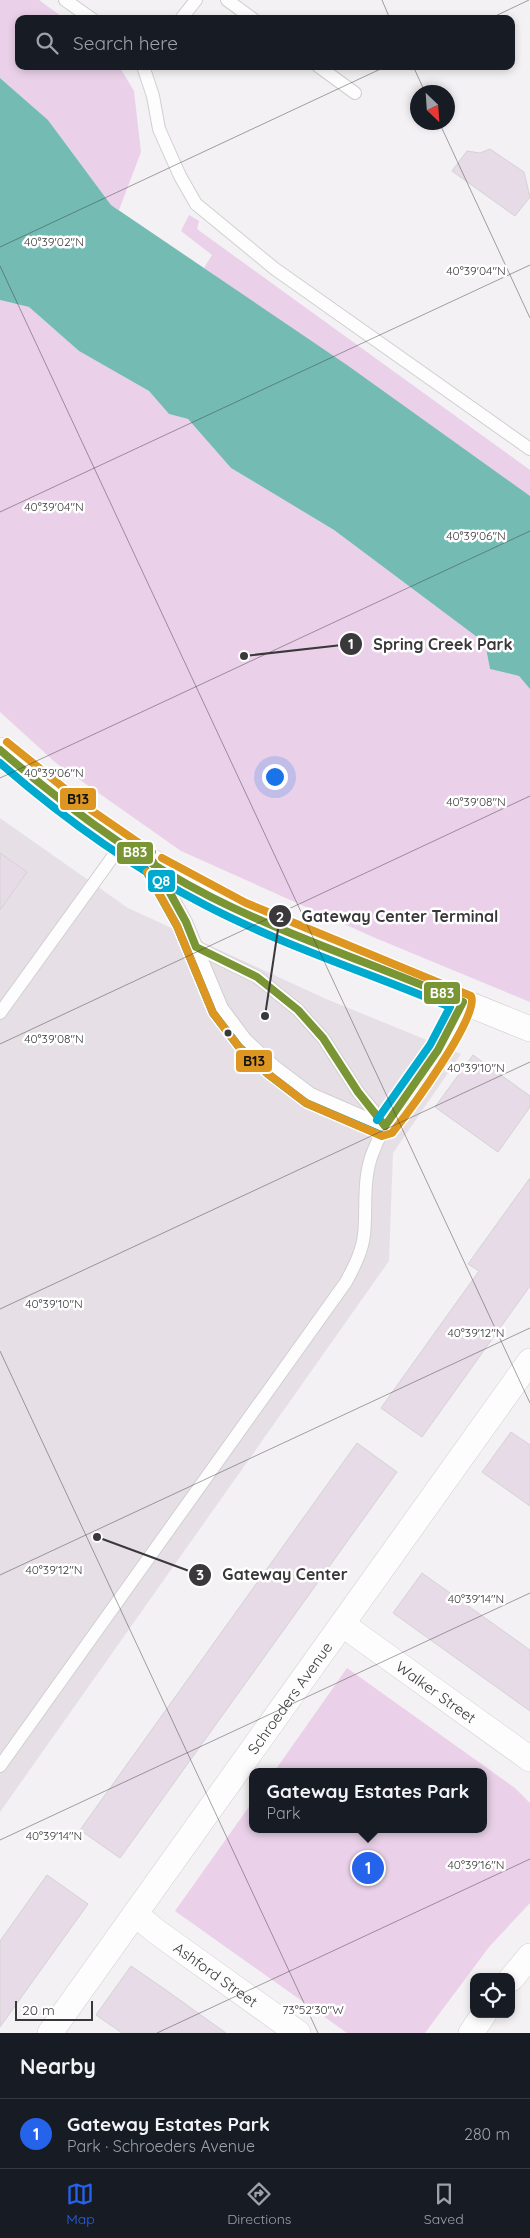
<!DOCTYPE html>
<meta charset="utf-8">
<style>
:root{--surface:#171b24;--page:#242831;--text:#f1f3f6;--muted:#9ea1a6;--line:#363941;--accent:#2563eb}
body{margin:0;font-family:Quicksand,sans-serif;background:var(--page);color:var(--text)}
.controls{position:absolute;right:15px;bottom:15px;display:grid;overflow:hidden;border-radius:10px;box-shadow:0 2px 8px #0003}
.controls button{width:45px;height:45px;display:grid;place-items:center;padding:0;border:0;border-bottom:1px solid var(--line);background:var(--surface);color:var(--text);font:25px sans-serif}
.compass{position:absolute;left:410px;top:85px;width:45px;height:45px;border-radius:50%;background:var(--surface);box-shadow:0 2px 8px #0003;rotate:155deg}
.scale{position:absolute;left:15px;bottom:12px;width:78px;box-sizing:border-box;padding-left:5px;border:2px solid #3a383a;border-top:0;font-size:14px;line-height:18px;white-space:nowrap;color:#3a383a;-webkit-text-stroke:4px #fff;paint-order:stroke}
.you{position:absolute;left:274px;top:776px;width:18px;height:18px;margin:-12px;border:4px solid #fff;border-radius:50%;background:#1a73e8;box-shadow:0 0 0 8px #1a73e833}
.badge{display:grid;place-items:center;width:32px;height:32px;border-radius:50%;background:var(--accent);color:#fff;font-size:16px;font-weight:700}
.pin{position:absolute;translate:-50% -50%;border:2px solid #fff;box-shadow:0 1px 5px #0006}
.popup{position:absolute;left:249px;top:1768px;width:238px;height:65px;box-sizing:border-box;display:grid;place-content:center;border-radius:10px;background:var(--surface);filter:drop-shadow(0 1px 4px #0005);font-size:16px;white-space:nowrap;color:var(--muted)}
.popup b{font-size:19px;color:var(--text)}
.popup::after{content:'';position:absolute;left:50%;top:100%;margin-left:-10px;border:10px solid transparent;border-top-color:var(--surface)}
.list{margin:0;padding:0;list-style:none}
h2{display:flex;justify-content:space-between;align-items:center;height:65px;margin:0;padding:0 20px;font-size:21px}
h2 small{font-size:16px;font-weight:400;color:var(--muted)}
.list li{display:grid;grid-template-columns:32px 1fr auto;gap:15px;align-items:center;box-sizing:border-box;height:70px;padding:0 20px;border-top:1px solid var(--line)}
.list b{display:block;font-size:19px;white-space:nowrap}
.list p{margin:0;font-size:16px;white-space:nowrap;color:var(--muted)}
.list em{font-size:16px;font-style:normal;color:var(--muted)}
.icon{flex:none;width:28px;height:28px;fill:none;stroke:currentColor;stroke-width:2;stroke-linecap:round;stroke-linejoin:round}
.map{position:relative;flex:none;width:530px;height:2033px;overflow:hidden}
.search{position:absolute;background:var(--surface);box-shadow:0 2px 8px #0003;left:15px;right:15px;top:15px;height:55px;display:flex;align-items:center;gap:12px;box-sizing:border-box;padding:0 18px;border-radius:10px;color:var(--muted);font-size:19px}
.sheet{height:135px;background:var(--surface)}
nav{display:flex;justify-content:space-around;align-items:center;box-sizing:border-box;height:70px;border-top:1px solid var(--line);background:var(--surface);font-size:14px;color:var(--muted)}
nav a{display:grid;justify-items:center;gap:2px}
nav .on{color:var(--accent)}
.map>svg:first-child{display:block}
</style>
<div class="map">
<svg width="530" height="2033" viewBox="0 0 530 2033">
<rect width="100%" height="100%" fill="#f3f1f3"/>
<path fill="#e6e0e6" d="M0,818L128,908L324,998L461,1054L393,1153L389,1261L0,1812Z"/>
<g fill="#ead1e9">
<path d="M0,0H39L65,19H19V66H119L134,91L141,152L119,210L111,205L48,120L0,78Z"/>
<path d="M189,215L199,221L197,229L530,470V498L204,268L212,255L181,231Z"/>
<path d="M0,300L29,307L79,351L149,391L169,414L188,419L231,468L334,530L485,643L490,669L519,676L530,689V1002L373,937L181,851L56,763L0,712Z"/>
<path d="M347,1668L515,1788L530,1803V1903L489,1947L425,2033H347L175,1911L253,1801V1829H483V1772H274Z"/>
</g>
<path fill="#74bcb3" d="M0,78L48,120L111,205L347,365L530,496V689L519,676L490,669L485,643L334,530L231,468L188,419L169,414L149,391L79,351L29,307L0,300Z"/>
<g fill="#e7dbe7" stroke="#d4d2d4">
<path d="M490,149L524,172L530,197L515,216L452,171L467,151L480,153Z"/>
<path d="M0,853L27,872L0,910Z"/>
<path d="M473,1055L530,1096V1107L498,1152L435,1107Z"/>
<path d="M530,1178V1286L422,1437L381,1408L479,1271L468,1264Z"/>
<path d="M511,1432L530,1445V1506L482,1472Z"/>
<path d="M357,1443L397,1472L120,1858L80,1830Z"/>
<path d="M422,1573L530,1650V1711L393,1613Z"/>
<path d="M47,1875L88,1904L0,2027V1941Z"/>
<path d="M131,1966L163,1988L226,2033H122L96,2015Z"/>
</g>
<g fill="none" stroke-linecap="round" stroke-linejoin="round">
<g stroke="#d1cfd1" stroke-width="14">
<g id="service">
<path d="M65,0L92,19"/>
<path d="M227,0L253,19"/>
<path d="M181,19L196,0"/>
<path d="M143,66L153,96L159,129L180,176L196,204L275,269L530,449"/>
<path d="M318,66L355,93"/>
<path d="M158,871L186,922L222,1008L246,1040L274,1066L311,1094L385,1126"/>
<path d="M196,947L257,977L298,1010L323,1038L358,1092L384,1124"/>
<path d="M0,1013L122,844"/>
<path d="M0,1766L346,1282C354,1267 362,1252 364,1235C367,1207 362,1179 373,1152C394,1097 442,1057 463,1002"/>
</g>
</g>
<g stroke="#d1cfd1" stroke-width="26">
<g id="minor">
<path d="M0,750C74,815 154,867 242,912L530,1029"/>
<path id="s1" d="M342,1624L530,1759"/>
<path id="s2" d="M135,1914L157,1932L298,2033"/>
<path d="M511,1979L530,1956"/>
<path id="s3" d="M50,2033L530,1361"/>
<path d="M471,2033L484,2014"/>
</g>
</g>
<use href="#service" stroke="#fdfdfd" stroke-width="12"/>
<use href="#minor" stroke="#fdfdfd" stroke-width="25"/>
<g stroke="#fff" stroke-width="11">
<g id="bus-1">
<path d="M0,750C65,806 134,858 211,897C292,938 379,966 463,1002L438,1050L385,1126"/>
<path d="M153,862L186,922L196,947L257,977L298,1010L323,1038L358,1092L385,1126"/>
</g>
</g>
<g stroke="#fff" stroke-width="11">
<g id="bus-2">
<path d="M0,763C63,818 131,867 205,905C284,946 369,973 450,1007L430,1045L377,1120"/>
<path d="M144,867L177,926L213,1013L239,1047L268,1074L306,1103L381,1135"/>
</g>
</g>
<g stroke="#fff" stroke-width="11">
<g id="bus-3">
<path d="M7,742L91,810L152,852"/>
<path d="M147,872L177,926L213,1013L239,1047L268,1074L306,1103L382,1136L392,1133C407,1114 481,1015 471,996L246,903L162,858"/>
</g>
</g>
<use href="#bus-1" stroke="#799534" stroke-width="8"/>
<use href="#bus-2" stroke="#00a9ce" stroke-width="8"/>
<use href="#bus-3" stroke="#dd961f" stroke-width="8"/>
</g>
<path fill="none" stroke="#3a383a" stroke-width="1" stroke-opacity="0.45" d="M382,0L390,19M489,19L529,0M413,66L425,92M439,122L530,318M0,247L387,66M0,266L530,1403M0,512L530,265M0,778L530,531M0,1044L530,796M0,1309L530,1062M0,1351L318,2033M0,1575L530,1328M0,1840L530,1593M157,2033L530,1859"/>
<circle fill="#3a383a" stroke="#fff" stroke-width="2" cx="228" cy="1033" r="4.5"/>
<g text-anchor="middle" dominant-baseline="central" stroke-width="5" stroke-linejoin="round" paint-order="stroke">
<g font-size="15" fill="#3a383a" stroke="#fff">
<text stroke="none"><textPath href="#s1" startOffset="116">Walker Street</textPath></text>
<text stroke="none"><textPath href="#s3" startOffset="412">Schroeders Avenue</textPath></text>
<text stroke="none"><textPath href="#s2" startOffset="101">Ashford Street</textPath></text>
</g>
</g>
<g font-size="12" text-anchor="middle" fill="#3a383a" stroke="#fff" stroke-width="5" stroke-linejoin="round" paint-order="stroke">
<text x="54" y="246">40°39'02"N</text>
<text x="476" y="275">40°39'04"N</text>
<text x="54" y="511">40°39'04"N</text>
<text x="476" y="540">40°39'06"N</text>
<text x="54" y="777">40°39'06"N</text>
<text x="476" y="806">40°39'08"N</text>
<text x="54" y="1043">40°39'08"N</text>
<text x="476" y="1072">40°39'10"N</text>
<text x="54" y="1308">40°39'10"N</text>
<text x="476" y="1337">40°39'12"N</text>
<text x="54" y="1574">40°39'12"N</text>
<text x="476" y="1603">40°39'14"N</text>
<text x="54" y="1840">40°39'14"N</text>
<text x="476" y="1869">40°39'16"N</text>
<text x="313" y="2014">73°52'30"W</text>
</g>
<path fill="none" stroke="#3a383a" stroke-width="2" d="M244 656L351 644M265 1016L280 916M97 1537L200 1575"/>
<g fill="#3a383a" stroke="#fff" stroke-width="2">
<circle cx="244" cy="656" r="5"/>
<circle cx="265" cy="1016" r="5"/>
<circle cx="97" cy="1537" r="5"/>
<circle cx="351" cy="644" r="12"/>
<circle cx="280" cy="916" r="12"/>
<circle cx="200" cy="1575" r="12"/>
</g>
<g font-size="15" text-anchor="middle" font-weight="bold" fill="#fff">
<text x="351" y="649">1</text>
<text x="280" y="922">2</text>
<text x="200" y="1580">3</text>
</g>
<g font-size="16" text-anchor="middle" font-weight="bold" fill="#3a383a" stroke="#fff" stroke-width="5" stroke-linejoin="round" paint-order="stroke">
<text x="443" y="650">Spring Creek Park</text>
<text x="400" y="922">Gateway Center Terminal</text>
<text x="285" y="1580">Gateway Center</text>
</g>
<g stroke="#fff" stroke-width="2">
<rect x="59" y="787" width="38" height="24" rx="5" fill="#dd961f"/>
<rect x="116" y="841" width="38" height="24" rx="5" fill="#799534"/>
<rect x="147" y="869" width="29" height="24" rx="5" fill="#00a9ce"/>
<rect x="423" y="981" width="38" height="24" rx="5" fill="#799534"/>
<rect x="235" y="1049" width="38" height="24" rx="5" fill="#dd961f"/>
</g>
<g font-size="14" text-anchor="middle" font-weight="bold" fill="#fff">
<text x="135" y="857">B83</text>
<text x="161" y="886">Q8</text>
<text x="442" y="998">B83</text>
</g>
<g font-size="14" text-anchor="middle" font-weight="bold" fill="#111">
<text x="78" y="804">B13</text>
<text x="254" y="1066">B13</text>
</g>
</svg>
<div class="controls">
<button><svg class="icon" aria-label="locate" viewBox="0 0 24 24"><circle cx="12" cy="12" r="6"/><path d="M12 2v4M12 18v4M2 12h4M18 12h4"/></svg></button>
</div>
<svg class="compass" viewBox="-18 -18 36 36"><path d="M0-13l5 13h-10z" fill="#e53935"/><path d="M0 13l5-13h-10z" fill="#9ea1a6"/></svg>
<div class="scale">20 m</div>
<div class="you"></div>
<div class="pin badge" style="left:368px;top:1868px">1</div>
<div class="popup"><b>Gateway Estates Park</b>Park</div>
<div class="search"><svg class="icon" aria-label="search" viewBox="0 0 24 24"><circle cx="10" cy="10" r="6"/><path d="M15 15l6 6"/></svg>Search here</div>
</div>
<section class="sheet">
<h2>Nearby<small></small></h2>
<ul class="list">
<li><span class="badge">1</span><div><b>Gateway Estates Park</b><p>Park · Schroeders Avenue</p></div><em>280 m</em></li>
</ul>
</section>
<nav>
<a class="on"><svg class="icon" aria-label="map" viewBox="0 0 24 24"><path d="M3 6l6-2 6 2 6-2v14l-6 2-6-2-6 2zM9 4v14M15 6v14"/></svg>Map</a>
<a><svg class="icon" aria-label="directions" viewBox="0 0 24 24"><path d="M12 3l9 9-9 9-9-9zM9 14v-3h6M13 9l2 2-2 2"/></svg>Directions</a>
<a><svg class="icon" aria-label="saved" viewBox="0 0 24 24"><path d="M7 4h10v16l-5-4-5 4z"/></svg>Saved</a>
</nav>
